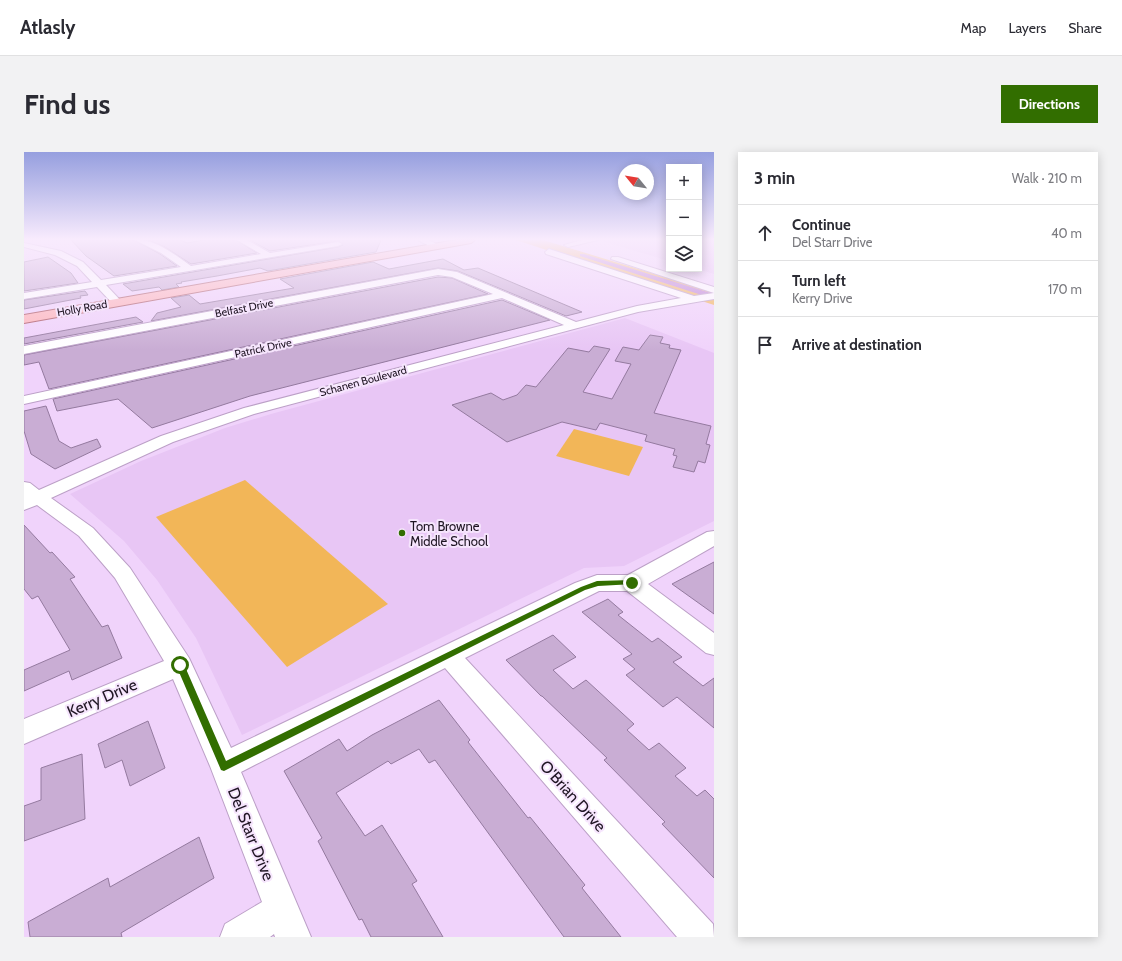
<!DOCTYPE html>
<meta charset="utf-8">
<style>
:root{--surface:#fff;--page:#f2f2f3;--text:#2b2b33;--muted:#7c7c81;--line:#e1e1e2;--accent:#326e00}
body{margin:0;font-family:Cabin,sans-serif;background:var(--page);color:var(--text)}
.controls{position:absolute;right:12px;top:12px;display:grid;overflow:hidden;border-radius:0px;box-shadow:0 2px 10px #0003}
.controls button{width:36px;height:36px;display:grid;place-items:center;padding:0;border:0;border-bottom:1px solid var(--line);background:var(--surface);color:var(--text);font:20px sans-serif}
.compass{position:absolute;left:594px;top:12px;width:36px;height:36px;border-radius:50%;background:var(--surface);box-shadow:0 2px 10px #0003;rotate:300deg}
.stop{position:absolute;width:12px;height:12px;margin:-9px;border:3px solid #326e00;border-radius:50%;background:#fff}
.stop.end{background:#326e00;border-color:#fff;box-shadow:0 1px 4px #0008}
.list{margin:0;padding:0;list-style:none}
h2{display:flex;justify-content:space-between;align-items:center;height:52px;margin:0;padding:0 16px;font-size:17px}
h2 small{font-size:13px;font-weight:400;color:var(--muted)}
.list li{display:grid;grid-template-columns:26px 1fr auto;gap:12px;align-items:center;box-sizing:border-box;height:56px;padding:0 16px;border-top:1px solid var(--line)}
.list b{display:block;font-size:15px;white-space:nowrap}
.list p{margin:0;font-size:13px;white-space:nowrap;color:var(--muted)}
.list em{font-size:13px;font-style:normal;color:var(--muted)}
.icon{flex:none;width:22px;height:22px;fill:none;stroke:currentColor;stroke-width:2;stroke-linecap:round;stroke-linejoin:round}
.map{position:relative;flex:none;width:690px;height:785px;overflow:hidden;border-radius:0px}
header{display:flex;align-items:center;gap:24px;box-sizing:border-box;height:56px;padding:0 20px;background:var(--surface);border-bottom:1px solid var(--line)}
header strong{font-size:19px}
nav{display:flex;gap:22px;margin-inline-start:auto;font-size:14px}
.intro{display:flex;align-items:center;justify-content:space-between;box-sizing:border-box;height:96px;padding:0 24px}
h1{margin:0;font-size:28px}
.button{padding:10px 18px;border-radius:0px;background:var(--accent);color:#fff;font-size:14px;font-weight:700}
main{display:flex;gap:24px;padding:0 24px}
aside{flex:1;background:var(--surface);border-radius:0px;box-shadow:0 2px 10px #0003}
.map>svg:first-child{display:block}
</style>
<header>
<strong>Atlasly</strong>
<nav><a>Map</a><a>Layers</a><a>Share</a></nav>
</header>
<div class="intro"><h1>Find us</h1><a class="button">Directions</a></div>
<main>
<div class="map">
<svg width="690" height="785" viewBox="0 0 690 785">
<rect width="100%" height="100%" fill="#f0d3fb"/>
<g fill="#e8c6f5">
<path d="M585,88H645V109L578,89Z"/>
<path d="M675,88H690V122L673,117H675Z"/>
<path d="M601,166L690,201V369L600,414L560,416L218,583L172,486L133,428L100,389L46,342L117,309L201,276L247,262Z"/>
</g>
<g fill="#f2b658">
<path d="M492,88H519L690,140V153Z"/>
<path d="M550,277L619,295L605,324L532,304Z"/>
<path d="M221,328L364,452L263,515L132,365Z"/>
</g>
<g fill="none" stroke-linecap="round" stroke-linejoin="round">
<path fill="#bb80d2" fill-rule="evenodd" d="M556,102H560L690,142V147L556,104Z"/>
</g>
<g fill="#c9add4" stroke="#947a9f">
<path d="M47,88H110L136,102L153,114L90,124L62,104Z"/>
<path d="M124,88H156L163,91L180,88H212L233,101L167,112L141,95Z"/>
<path d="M226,88H357L352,100L244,119L236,116L193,124L157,130L158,131L152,132L155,135L138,138L135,135L108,139L99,132L314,95L319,93L314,89L246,99Z"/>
<path d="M24,105L47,121L54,131L0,139V110Z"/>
<path d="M419,107L440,118L454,116L558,160L542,164L434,119L414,116L127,169L133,161L157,155L147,146L165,143L176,152L270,136L256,127L349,110L365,117Z"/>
<path d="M414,125L428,126L464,142L25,237L15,210L0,213V203Z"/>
<path d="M61,139L64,143L56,144L57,146L0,157V148Z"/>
<path d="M478,148L526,168L226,244L128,276L94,247L33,259L29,247Z"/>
<path d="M112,165L119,170L0,192V186Z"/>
<path d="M626,183L639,185L636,191L646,193L645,196L657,198L630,261L687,274L682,292L686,293L681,311L674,309L670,320L649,315L653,304L649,303L651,297L621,289L623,283L576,271L572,278L538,270L483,290L428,253L467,241L479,248L493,243L502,233L512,235L544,196L565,200L570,194L586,197L559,240L588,247L607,212L591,209L599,195L615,198Z"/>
<path d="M22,254L35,289L47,296L73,287L77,295L31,317L7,302L0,279V259Z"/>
<path d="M0,373L26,401L28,400L51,425L46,427L78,475L84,473L98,506L48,528L45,519L0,539V518L46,498L14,444L8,447L0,437Z"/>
<path d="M690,410V462L648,432Z"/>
<path d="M584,447L599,460L594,463L628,490L634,486L658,505L649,510L679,534L690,526V576L653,545L639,555L602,523L611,517L599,507L608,502L558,460Z"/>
<path d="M529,483L552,505L529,518L549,537L562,528L610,572L603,578L625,598L635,591L662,616L651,624L673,644L681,638L690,647V726L638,672L641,670L580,608L583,606L518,544H517L482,508Z"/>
<path d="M415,548L446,588L444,590L504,666L506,665L561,733L558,736L597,785H540L411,608L405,611L395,597L367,612L364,609L312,641L341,684L358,673L393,729L388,732L419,785H347L338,767L335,768L294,689L298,686L260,619L315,587L323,599L348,583Z"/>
<path d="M124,569L141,616L106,634L98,608L81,616L74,592Z"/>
<path d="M58,602L61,667L0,689V654L17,648V616Z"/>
<path d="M175,685L190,726L97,781L98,785H6L4,770L84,726L86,735Z"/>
</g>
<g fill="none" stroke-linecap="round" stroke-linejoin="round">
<g stroke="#bca0c7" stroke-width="2">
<g id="minor">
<path d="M111,88C132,87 150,102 167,114L237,102L213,88H223L246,101L314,90L318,92L314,94L82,133L98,150L93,153L89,152L73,135L0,147V141L68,130L53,114L31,103L0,95V91L37,99L59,110L77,128L157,115L137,101Z"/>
<path d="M394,88H405L416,94L409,96Z"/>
<path d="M558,88H574L544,95L540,93Z"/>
<path d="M525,97L670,144L690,141L587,107L588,105H594L690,135V147L614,160L230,262L149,290L27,346L69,376L106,416L165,506L207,596L551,431L573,423H604L683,380L690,379V394L624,432L690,481V503L682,501L603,439H575L441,506L689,772L690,785H653L421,516L217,620L287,785H251L250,782L246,785H196L201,772L238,750L186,614L149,527L0,592V567L140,509L91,426L55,384L13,353L0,358V330L6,331L15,338L137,284L220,256L540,173L478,146L0,252V244L469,142L428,125L414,123L0,202V194L414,117L433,120L552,170L613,154L657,146L522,102L521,100Z"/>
</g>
</g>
<g stroke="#ae5e69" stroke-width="2">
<path id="major" d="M432,88H451L447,91L0,171V163Z"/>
</g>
<use href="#minor" fill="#fff" fill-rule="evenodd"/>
<use href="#major" fill="#fdb6bc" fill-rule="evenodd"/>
</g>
<linearGradient id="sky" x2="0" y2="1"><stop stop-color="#969fdf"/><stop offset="0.44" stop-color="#f8ebfd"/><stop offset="1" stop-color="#f8ebfd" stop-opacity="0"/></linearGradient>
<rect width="690" height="198" fill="url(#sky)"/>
<path fill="#326e00" d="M608,428L611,431L610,432L574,434L561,438L200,619L197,618L152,513L156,509L159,510L202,609L557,435L573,429Z"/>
<circle fill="#326e00" stroke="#f6e5fd" stroke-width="1.5" cx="378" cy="381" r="4"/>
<g text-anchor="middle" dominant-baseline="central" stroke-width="4" stroke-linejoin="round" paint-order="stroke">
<g font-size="11" fill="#1f1523" stroke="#f6e5fd">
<text transform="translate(58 156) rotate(-10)">Holly Road</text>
<text transform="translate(220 156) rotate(-11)">Belfast Drive</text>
<text transform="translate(239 196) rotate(-12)">Patrick Drive</text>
<text transform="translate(339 229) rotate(-15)">Schanen Boulevard</text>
</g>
<g font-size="13" fill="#1f1523" stroke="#f6e5fd" text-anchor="start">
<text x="386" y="374">Tom Browne<tspan x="386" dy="15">Middle School</tspan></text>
</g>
<g font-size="16" fill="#1f1523" stroke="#f6e5fd">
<text transform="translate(78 546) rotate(-23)">Kerry Drive</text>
<text transform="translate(549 644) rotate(48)">O'Brian Drive</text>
<text transform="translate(227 682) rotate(68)">Del Starr Drive</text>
</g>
</g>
</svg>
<div class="controls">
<button>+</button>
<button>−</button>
<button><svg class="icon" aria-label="layers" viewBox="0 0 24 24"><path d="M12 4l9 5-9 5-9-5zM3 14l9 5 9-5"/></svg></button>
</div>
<svg class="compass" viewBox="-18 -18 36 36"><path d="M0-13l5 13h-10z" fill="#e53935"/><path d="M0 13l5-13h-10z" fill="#7c7c81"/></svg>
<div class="stop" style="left:156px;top:513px"></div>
<div class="stop end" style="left:608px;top:431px"></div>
</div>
<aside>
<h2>3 min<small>Walk · 210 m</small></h2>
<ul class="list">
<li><svg class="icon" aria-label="ahead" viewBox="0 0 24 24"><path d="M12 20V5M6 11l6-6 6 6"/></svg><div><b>Continue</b><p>Del Starr Drive</p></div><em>40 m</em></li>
<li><svg class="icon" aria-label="left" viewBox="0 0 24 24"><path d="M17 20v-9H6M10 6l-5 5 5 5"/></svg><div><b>Turn left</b><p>Kerry Drive</p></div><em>170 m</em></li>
<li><svg class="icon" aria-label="arrive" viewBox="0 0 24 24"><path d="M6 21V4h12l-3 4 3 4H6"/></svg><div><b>Arrive at destination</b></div></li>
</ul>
</aside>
</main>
